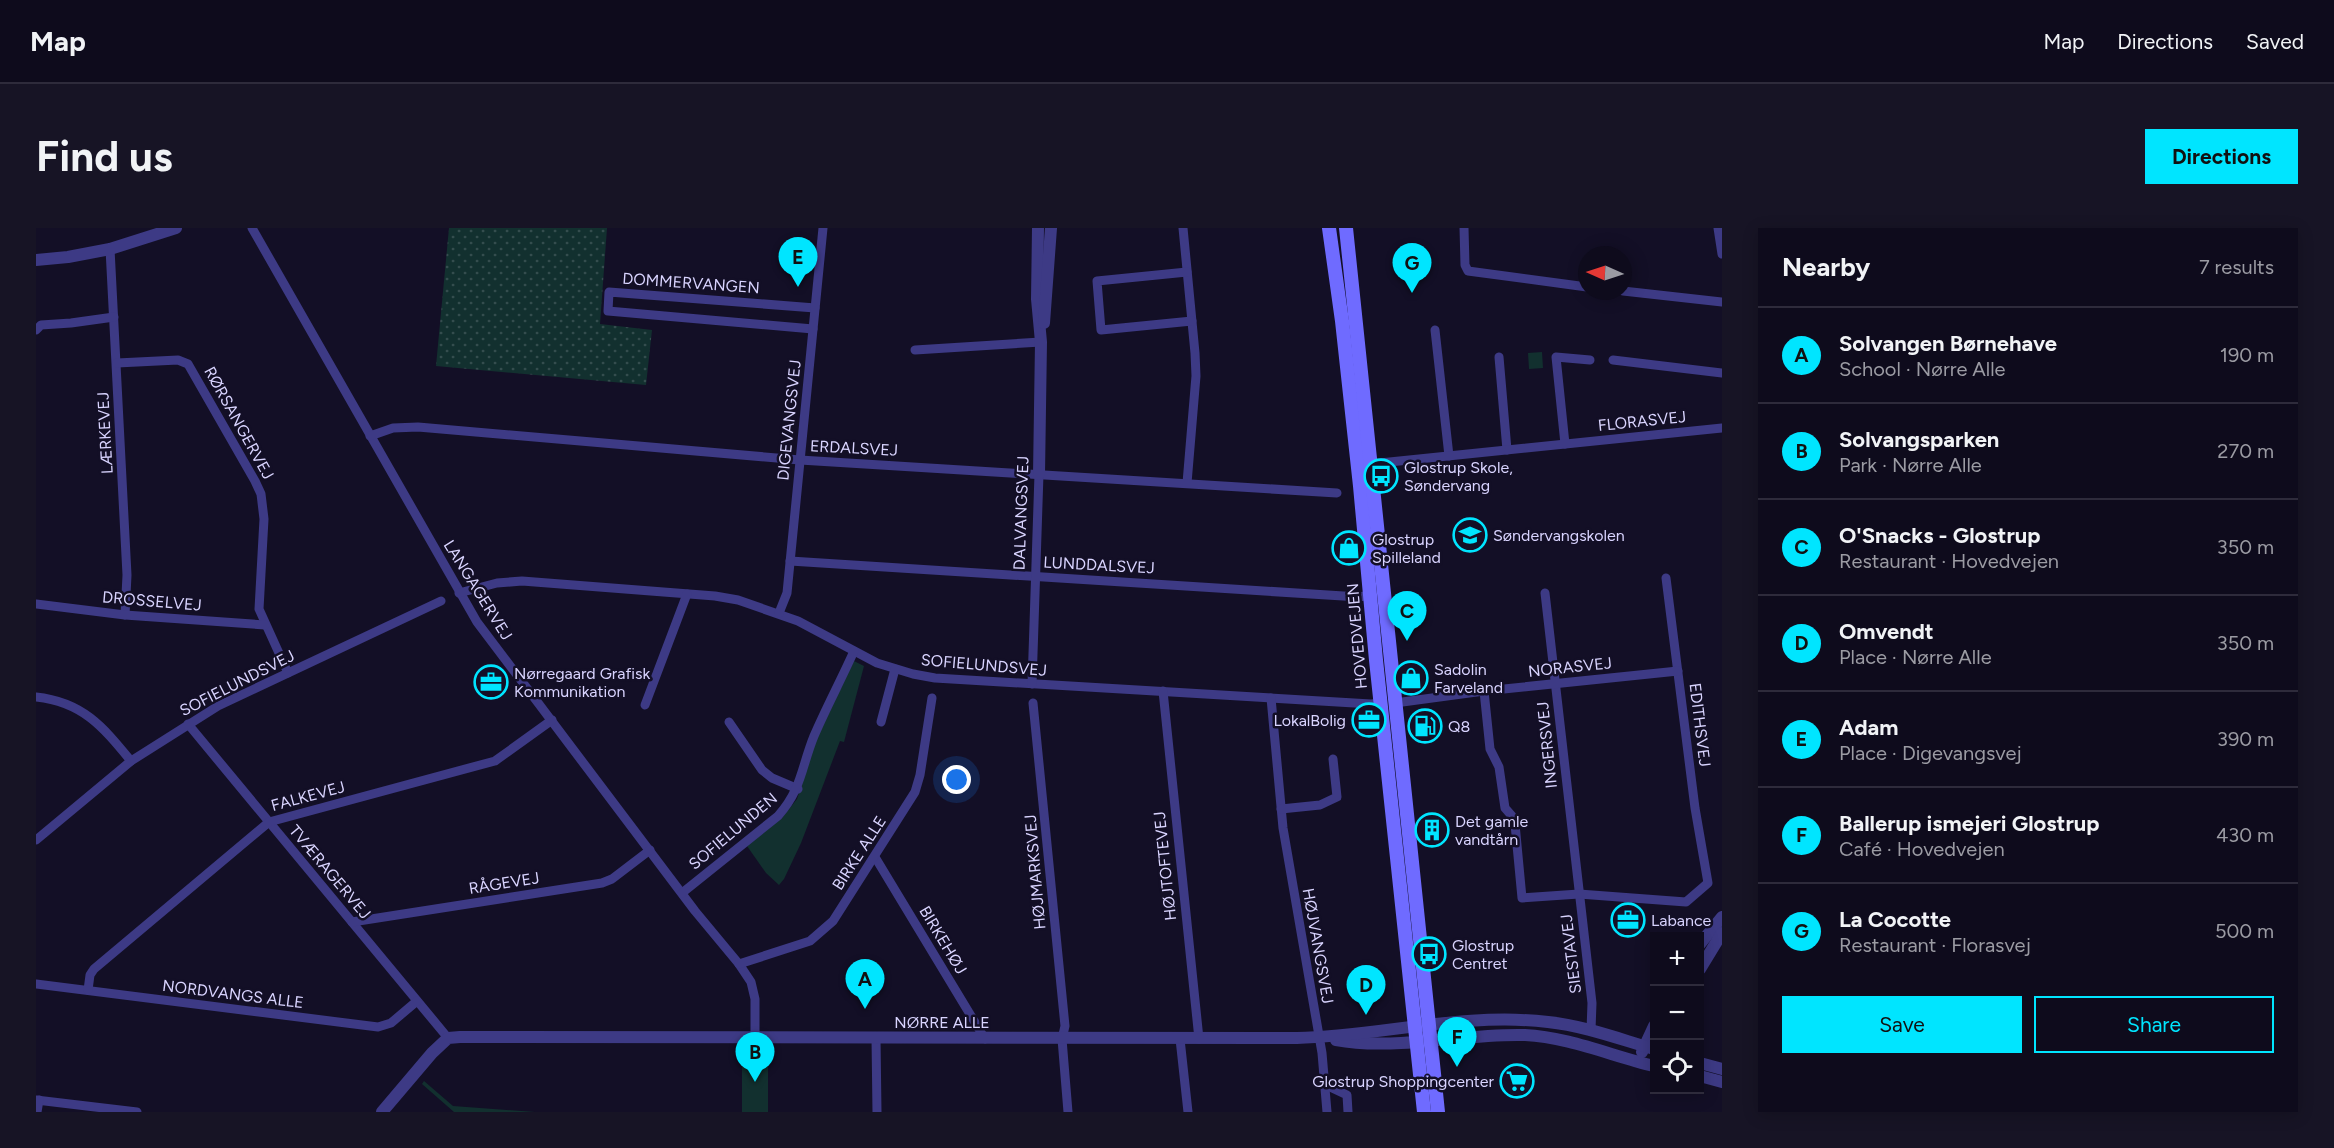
<!DOCTYPE html>
<meta charset="utf-8">
<style>
:root{--surface:#0e0b1c;--page:#171425;--text:#f1f3f6;--muted:#9b9ba3;--line:#2e2b3b;--accent:#00e5ff}
body{margin:0;font-family:Figtree,sans-serif;background:var(--page);color:var(--text)}
.controls{position:absolute;right:18px;bottom:18px;display:grid;overflow:hidden;border-radius:0px;box-shadow:0 3px 15px #0003}
.controls button{width:54px;height:54px;display:grid;place-items:center;padding:0;border:0;border-bottom:2px solid var(--line);background:var(--surface);color:var(--text);font:30px sans-serif}
.compass{position:absolute;left:1542px;top:18px;width:54px;height:54px;border-radius:50%;background:var(--surface);box-shadow:0 3px 15px #0003;rotate:273deg}
.you{position:absolute;left:921px;top:552px;width:21px;height:21px;margin:-15px;border:4px solid #fff;border-radius:50%;background:#1a73e8;box-shadow:0 0 0 9px #1a73e833}
.badge{display:grid;place-items:center;width:39px;height:39px;border-radius:50%;background:var(--accent);color:#111;font-size:20px;font-weight:700}
.pin{position:absolute;translate:-50% -50px;filter:drop-shadow(0 2px 3px #0008)}
.pin::after{content:'';position:absolute;top:32px;width:21px;height:18px;background:inherit;clip-path:polygon(0 0,100% 0,50% 100%)}
.list{margin:0;padding:0;list-style:none}
h2{display:flex;justify-content:space-between;align-items:center;height:78px;margin:0;padding:0 24px;font-size:26px}
h2 small{font-size:20px;font-weight:400;color:var(--muted)}
.list li{display:grid;grid-template-columns:39px 1fr auto;gap:18px;align-items:center;box-sizing:border-box;height:96px;padding:0 24px;border-top:2px solid var(--line)}
.list b{display:block;font-size:22px;white-space:nowrap}
.list p{margin:0;font-size:20px;white-space:nowrap;color:var(--muted)}
.list em{font-size:20px;font-style:normal;color:var(--muted)}
.actions{display:flex;gap:12px;padding:18px 24px}
.actions a{flex:1;padding:14px 0;border:2px solid var(--accent);border-radius:0px;text-align:center;font-size:21px;color:var(--accent)}
.actions .main{background:var(--accent);color:#111}
.icon{flex:none;width:33px;height:33px;fill:none;stroke:currentColor;stroke-width:2;stroke-linecap:round;stroke-linejoin:round}
.map{position:relative;flex:none;width:1686px;height:884px;overflow:hidden;border-radius:0px}
header{display:flex;align-items:center;gap:36px;box-sizing:border-box;height:84px;padding:0 30px;background:var(--surface);border-bottom:2px solid var(--line)}
header strong{font-size:28px}
nav{display:flex;gap:33px;margin-inline-start:auto;font-size:21px}
.intro{display:flex;align-items:center;justify-content:space-between;box-sizing:border-box;height:144px;padding:0 36px}
h1{margin:0;font-size:42px}
.button{padding:15px 27px;border-radius:0px;background:var(--accent);color:#111;font-size:21px;font-weight:700}
main{display:flex;gap:36px;padding:0 36px}
aside{flex:1;background:var(--surface);border-radius:0px;box-shadow:0 3px 15px #0003}
.map>svg:first-child{display:block}
</style>
<header>
<strong>Map</strong>
<nav><a>Map</a><a>Directions</a><a>Saved</a></nav>
</header>
<div class="intro"><h1>Find us</h1><a class="button">Directions</a></div>
<main>
<div class="map">
<svg width="1686" height="884" viewBox="0 0 1686 884">
<defs>
<pattern id="grass-dots" width="8" height="8" patternUnits="userSpaceOnUse" patternTransform="scale(1.5)"><rect width="8" height="8" fill="#12302f"/><path d="M2 2h.1M6 6h.1" fill="none" stroke="#344d4e" stroke-width="1.8" stroke-linecap="round"/></pattern>
</defs>
<rect width="100%" height="100%" fill="#130f26"/>
<path fill="url(#grass-dots)" d="M413,0H571L564,96L616,102L610,157L400,138Z"/>
<g fill="#12302f">
<path d="M1506,124L1507,140L1493,141L1492,125Z"/>
<path d="M818,433L828,438L808,514L804,513L765,615L748,651L743,657L730,645L711,618L746,590L761,571L780,512Z"/>
<path d="M706,823L732,824V884H781H706Z"/>
<path d="M388,853L417,878L499,884H418L386,856Z"/>
</g>
<g fill="none" stroke-linecap="round" stroke-linejoin="round">
<g stroke="#3d3a85" stroke-width="9">
<path d="M216,0L441,394L659,683L703,736L715,754L719,771V810"/>
<path d="M1147,0L1159,125L1160,148L1151,255"/>
<path d="M1428,0L1429,37L1432,43L1551,59"/>
<path d="M1682,0L1686,26"/>
<path d="M74,21L91,347L89,387"/>
<path d="M1151,44L1061,53L1065,102L1156,93"/>
<path d="M1587,63L1686,74"/>
<path d="M777,101L572,83L573,64L779,80"/>
<path d="M0,102L5,97L35,95L78,89"/>
<path d="M1399,102L1413,228"/>
<path d="M879,122L1005,114"/>
<path d="M1463,129L1471,222"/>
<path d="M1577,132L1686,145"/>
<path d="M81,135L142,132L152,136L219,253L225,266L228,291L223,381L252,445"/>
<path d="M334,208L357,200L382,199L764,232L1301,265"/>
<path d="M1529,216L1520,129L1554,132"/>
<path d="M1334,236L1686,200"/>
<path d="M754,333L1323,369L1334,367"/>
<path d="M423,365L461,355L486,353L679,368L702,372L762,393L841,435L877,446L899,450L1335,476L1344,475"/>
<path d="M1509,365L1556,775L1555,802"/>
<path d="M0,376L89,387L229,397"/>
<path d="M743,385L751,365L787,0"/>
<path d="M996,456L1003,246"/>
<path d="M1127,463L1163,811"/>
<path d="M1448,463L1454,521L1463,539L1469,580L1476,588L1479,596L1486,670L1543,666L1650,674L1672,655L1659,580L1630,350"/>
<path d="M0,469C47,474 67,499 95,533"/>
<path d="M1235,470L1247,600L1286,825L1291,884"/>
<path d="M997,475L1029,798L1026,811L1032,884"/>
<path d="M1359,475L1448,463L1642,443"/>
<path d="M609,477L651,366"/>
<path d="M693,494L726,542L736,550L762,561"/>
<path d="M845,494L859,441"/>
<path d="M152,496L412,810"/>
<path d="M1245,581L1284,577L1301,569L1297,531"/>
<path d="M0,612L95,533L182,478L405,373"/>
<path d="M839,629L949,811"/>
<path d="M646,665L742,588C766,561 765,540 778,508C790,480 805,452 818,423"/>
<path d="M316,694L566,655L576,651L614,622"/>
<path d="M703,736L774,713L797,693L879,564L884,547L896,470"/>
<path d="M0,756L342,799L355,795L381,773"/>
<path d="M52,762L54,747L58,741L233,594L459,533L516,492"/>
<path d="M840,810L841,884"/>
<path d="M1144,811L1152,884"/>
<path d="M1289,859H1294L1311,867L1312,884"/>
<path d="M0,872L101,884"/>
<path d="M1,884L3,872"/>
</g>
<g stroke="#3d3a85" stroke-width="12">
<path d="M1002,0L1001,71L1005,114L1003,246"/>
<path d="M0,32L32,29L74,21L140,0"/>
<path d="M1008,95L1015,0"/>
<path d="M1664,716L1686,689"/>
<path d="M1664,741L1686,705"/>
<path d="M1300,812C1358,823 1429,805 1489,807C1532,809 1576,828 1618,838"/>
<path d="M1606,824L1618,798"/>
<path d="M1664,835L1686,841"/>
<path d="M1664,848L1686,854"/>
<path d="M346,884L396,825L412,810L424,809L1261,810C1344,808 1428,784 1512,794C1549,798 1583,811 1618,821"/>
</g>
<g stroke="#6f6bff" stroke-width="14">
<path d="M1293,0L1306,93L1324,258L1340,432L1388,884"/>
<path d="M1310,0L1402,884"/>
</g>
</g>
<defs>
<g id="bus-ring" transform="scale(1.725)"><circle r="9.5" fill="#130f26" stroke="#00e5ff" stroke-width="1.5"/><path d="M-5-6H5V4H4V6H2V4H-2V6H-4V4H-5ZM-3.5-4V0h7V-4ZM-3.5 1.2v1.5H-2V1.2ZM2 1.2v1.5H3.5V1.2Z" fill="#00e5ff"/></g>
<g id="school-ring" transform="scale(1.725)"><circle r="9.5" fill="#130f26" stroke="#00e5ff" stroke-width="1.5"/><path d="M0-5L7-2L0 1L-7-2ZM-4 1L0 2.5L4 1V4Q0 6-4 4Z" fill="#00e5ff"/></g>
<g id="shop-ring" transform="scale(1.725)"><circle r="9.5" fill="#130f26" stroke="#00e5ff" stroke-width="1.5"/><path d="M-5-2.5h2.3a2.7 3.5 0 0 1 5.4 0H5L5.5 6h-11ZM-1.5-2.5h3a1.5 2.3 0 0 0-3 0Z" fill="#00e5ff"/></g>
<g id="office-ring" transform="scale(1.725)"><circle r="9.5" fill="#130f26" stroke="#00e5ff" stroke-width="1.5"/><path d="M-6-3h4V-5.5h4V-3h4V5H-6ZM-1-4.5V-3h2v-1.5ZM-6 0V1H6V0Z" fill="#00e5ff"/></g>
<g id="fuel-ring" transform="scale(1.725)"><circle r="9.5" fill="#130f26" stroke="#00e5ff" stroke-width="1.5"/><path d="M-5.5-6h7V0h2V4h1.3V-2.5L3-4.5l.8-.8L6-3V5H2.5V1h-1V6h-7ZM-4.2-4.7v3.2H.2V-4.7Z" fill="#00e5ff"/></g>
<g id="building-ring" transform="scale(1.725)"><circle r="9.5" fill="#130f26" stroke="#00e5ff" stroke-width="1.5"/><path d="M-4-6H4V6H1V3H-1V6H-4ZM-2.5-4.3h1.7v1.8h-1.7ZM.8-4.3h1.7v1.8H.8ZM-2.5-1h1.7V.8h-1.7ZM.8-1h1.7V.8H.8Z" fill="#00e5ff"/></g>
<g id="supermarket-ring" transform="scale(1.725)"><circle r="9.5" fill="#130f26" stroke="#00e5ff" stroke-width="1.5"/><path d="M-6-5.5h2.5l.6 2H6L4.5 2H-2.5L-4.4-4H-6ZM-1.5 3.2a1.3 1.3 0 1 0 .1 0ZM3 3.2a1.3 1.3 0 1 0 .1 0Z" fill="#00e5ff"/></g>
</defs>
<g fill-rule="evenodd">
<use href="#bus-ring" x="1345" y="248"/>
<use href="#school-ring" x="1434" y="307"/>
<use href="#shop-ring" x="1313" y="320"/>
<use href="#shop-ring" x="1375" y="450"/>
<use href="#office-ring" x="455" y="454"/>
<use href="#office-ring" x="1333" y="492"/>
<use href="#fuel-ring" x="1389" y="498"/>
<use href="#building-ring" x="1396" y="602"/>
<use href="#office-ring" x="1592" y="692"/>
<use href="#bus-ring" x="1393" y="726"/>
<use href="#supermarket-ring" x="1481" y="853"/>
</g>
<g text-anchor="middle" dominant-baseline="central" stroke-width="5" stroke-linejoin="round" paint-order="stroke">
<g font-size="16" fill="#d9d4ff" stroke="#130f26">
<text transform="translate(655 55) rotate(4)">DOMMERVANGEN</text>
<text transform="translate(753 192) rotate(-84)">DIGEVANGSVEJ</text>
<text transform="translate(1606 193) rotate(-6)">FLORASVEJ</text>
<text transform="translate(203 195) rotate(61)">RØRSANGERVEJ</text>
<text transform="translate(69 205) rotate(-93)">LÆRKEVEJ</text>
<text transform="translate(818 220) rotate(3)">ERDALSVEJ</text>
<text transform="translate(985 285) rotate(-88)">DALVANGSVEJ</text>
<text transform="translate(1063 337) rotate(3)">LUNDDALSVEJ</text>
<text transform="translate(442 362) rotate(58)">LANGAGERVEJ</text>
<text transform="translate(116 373) rotate(5)">DROSSELVEJ</text>
<text transform="translate(1321 408) rotate(-95)">HOVEDVEJEN</text>
<text transform="translate(948 437) rotate(5)">SOFIELUNDSVEJ</text>
<text transform="translate(1534 439) rotate(-6)">NORASVEJ</text>
<text transform="translate(201 455) rotate(-27)">SOFIELUNDSVEJ</text>
<text transform="translate(1664 497) rotate(83)">EDITHSVEJ</text>
<text transform="translate(1511 517) rotate(-96)">INGERSVEJ</text>
<text transform="translate(272 568) rotate(-15)">FALKEVEJ</text>
<text transform="translate(697 603) rotate(-40)">SOFIELUNDEN</text>
<text transform="translate(823 625) rotate(-57)">BIRKE ALLE</text>
<text transform="translate(1129 638) rotate(-96)">HØJTOFTEVEJ</text>
<text transform="translate(294 644) rotate(50)">TVÆRAGERVEJ</text>
<text transform="translate(999 644) rotate(-95)">HØJMARKSVEJ</text>
<text transform="translate(468 655) rotate(-9)">RÅGEVEJ</text>
<text transform="translate(907 712) rotate(59)">BIRKEHØJ</text>
<text transform="translate(1282 718) rotate(80)">HØJVANGSVEJ</text>
<text transform="translate(1535 726) rotate(-97)">SIESTAVEJ</text>
<text transform="translate(197 766) rotate(7)">NORDVANGS ALLE</text>
<text x="906" y="794">NØRRE ALLE</text>
</g>
<g font-size="16" fill="#d9d4ff" stroke="#130f26" text-anchor="start">
<text x="1368" y="239">Glostrup Skole,<tspan x="1368" dy="18">Søndervang</tspan></text>
<text x="1457" y="307">Søndervangskolen</text>
<text x="1336" y="311">Glostrup<tspan x="1336" dy="18">Spilleland</tspan></text>
<text x="1398" y="441">Sadolin<tspan x="1398" dy="18">Farveland</tspan></text>
<text x="478" y="445">Nørregaard Grafisk<tspan x="478" dy="18">Kommunikation</tspan></text>
<text x="1310" y="492" text-anchor="end">LokalBolig</text>
<text x="1412" y="498">Q8</text>
<text x="1419" y="593">Det gamle<tspan x="1419" dy="18">vandtårn</tspan></text>
<text x="1615" y="692">Labance</text>
<text x="1416" y="717">Glostrup<tspan x="1416" dy="18">Centret</tspan></text>
<text x="1458" y="853" text-anchor="end">Glostrup Shoppingcenter</text>
</g>
</g>
</svg>
<div class="controls">
<button>+</button>
<button>−</button>
<button><svg class="icon" aria-label="locate" viewBox="0 0 24 24"><circle cx="12" cy="12" r="6"/><path d="M12 2v4M12 18v4M2 12h4M18 12h4"/></svg></button>
</div>
<svg class="compass" viewBox="-18 -18 36 36"><path d="M0-13l5 13h-10z" fill="#e53935"/><path d="M0 13l5-13h-10z" fill="#9b9ba3"/></svg>
<div class="you"></div>
<div class="pin badge" style="left:829px;top:781px">A</div>
<div class="pin badge" style="left:719px;top:854px">B</div>
<div class="pin badge" style="left:1371px;top:413px">C</div>
<div class="pin badge" style="left:1330px;top:787px">D</div>
<div class="pin badge" style="left:762px;top:59px">E</div>
<div class="pin badge" style="left:1421px;top:839px">F</div>
<div class="pin badge" style="left:1376px;top:65px">G</div>
</div>
<aside>
<h2>Nearby<small>7 results</small></h2>
<ul class="list">
<li><span class="badge">A</span><div><b>Solvangen Børnehave</b><p>School · Nørre Alle</p></div><em>190 m</em></li>
<li><span class="badge">B</span><div><b>Solvangsparken</b><p>Park · Nørre Alle</p></div><em>270 m</em></li>
<li><span class="badge">C</span><div><b>O'Snacks - Glostrup</b><p>Restaurant · Hovedvejen</p></div><em>350 m</em></li>
<li><span class="badge">D</span><div><b>Omvendt</b><p>Place · Nørre Alle</p></div><em>350 m</em></li>
<li><span class="badge">E</span><div><b>Adam</b><p>Place · Digevangsvej</p></div><em>390 m</em></li>
<li><span class="badge">F</span><div><b>Ballerup ismejeri Glostrup</b><p>Café · Hovedvejen</p></div><em>430 m</em></li>
<li><span class="badge">G</span><div><b>La Cocotte</b><p>Restaurant · Florasvej</p></div><em>500 m</em></li>
</ul>
<div class="actions"><a class="main">Save</a><a>Share</a></div>
</aside>
</main>
